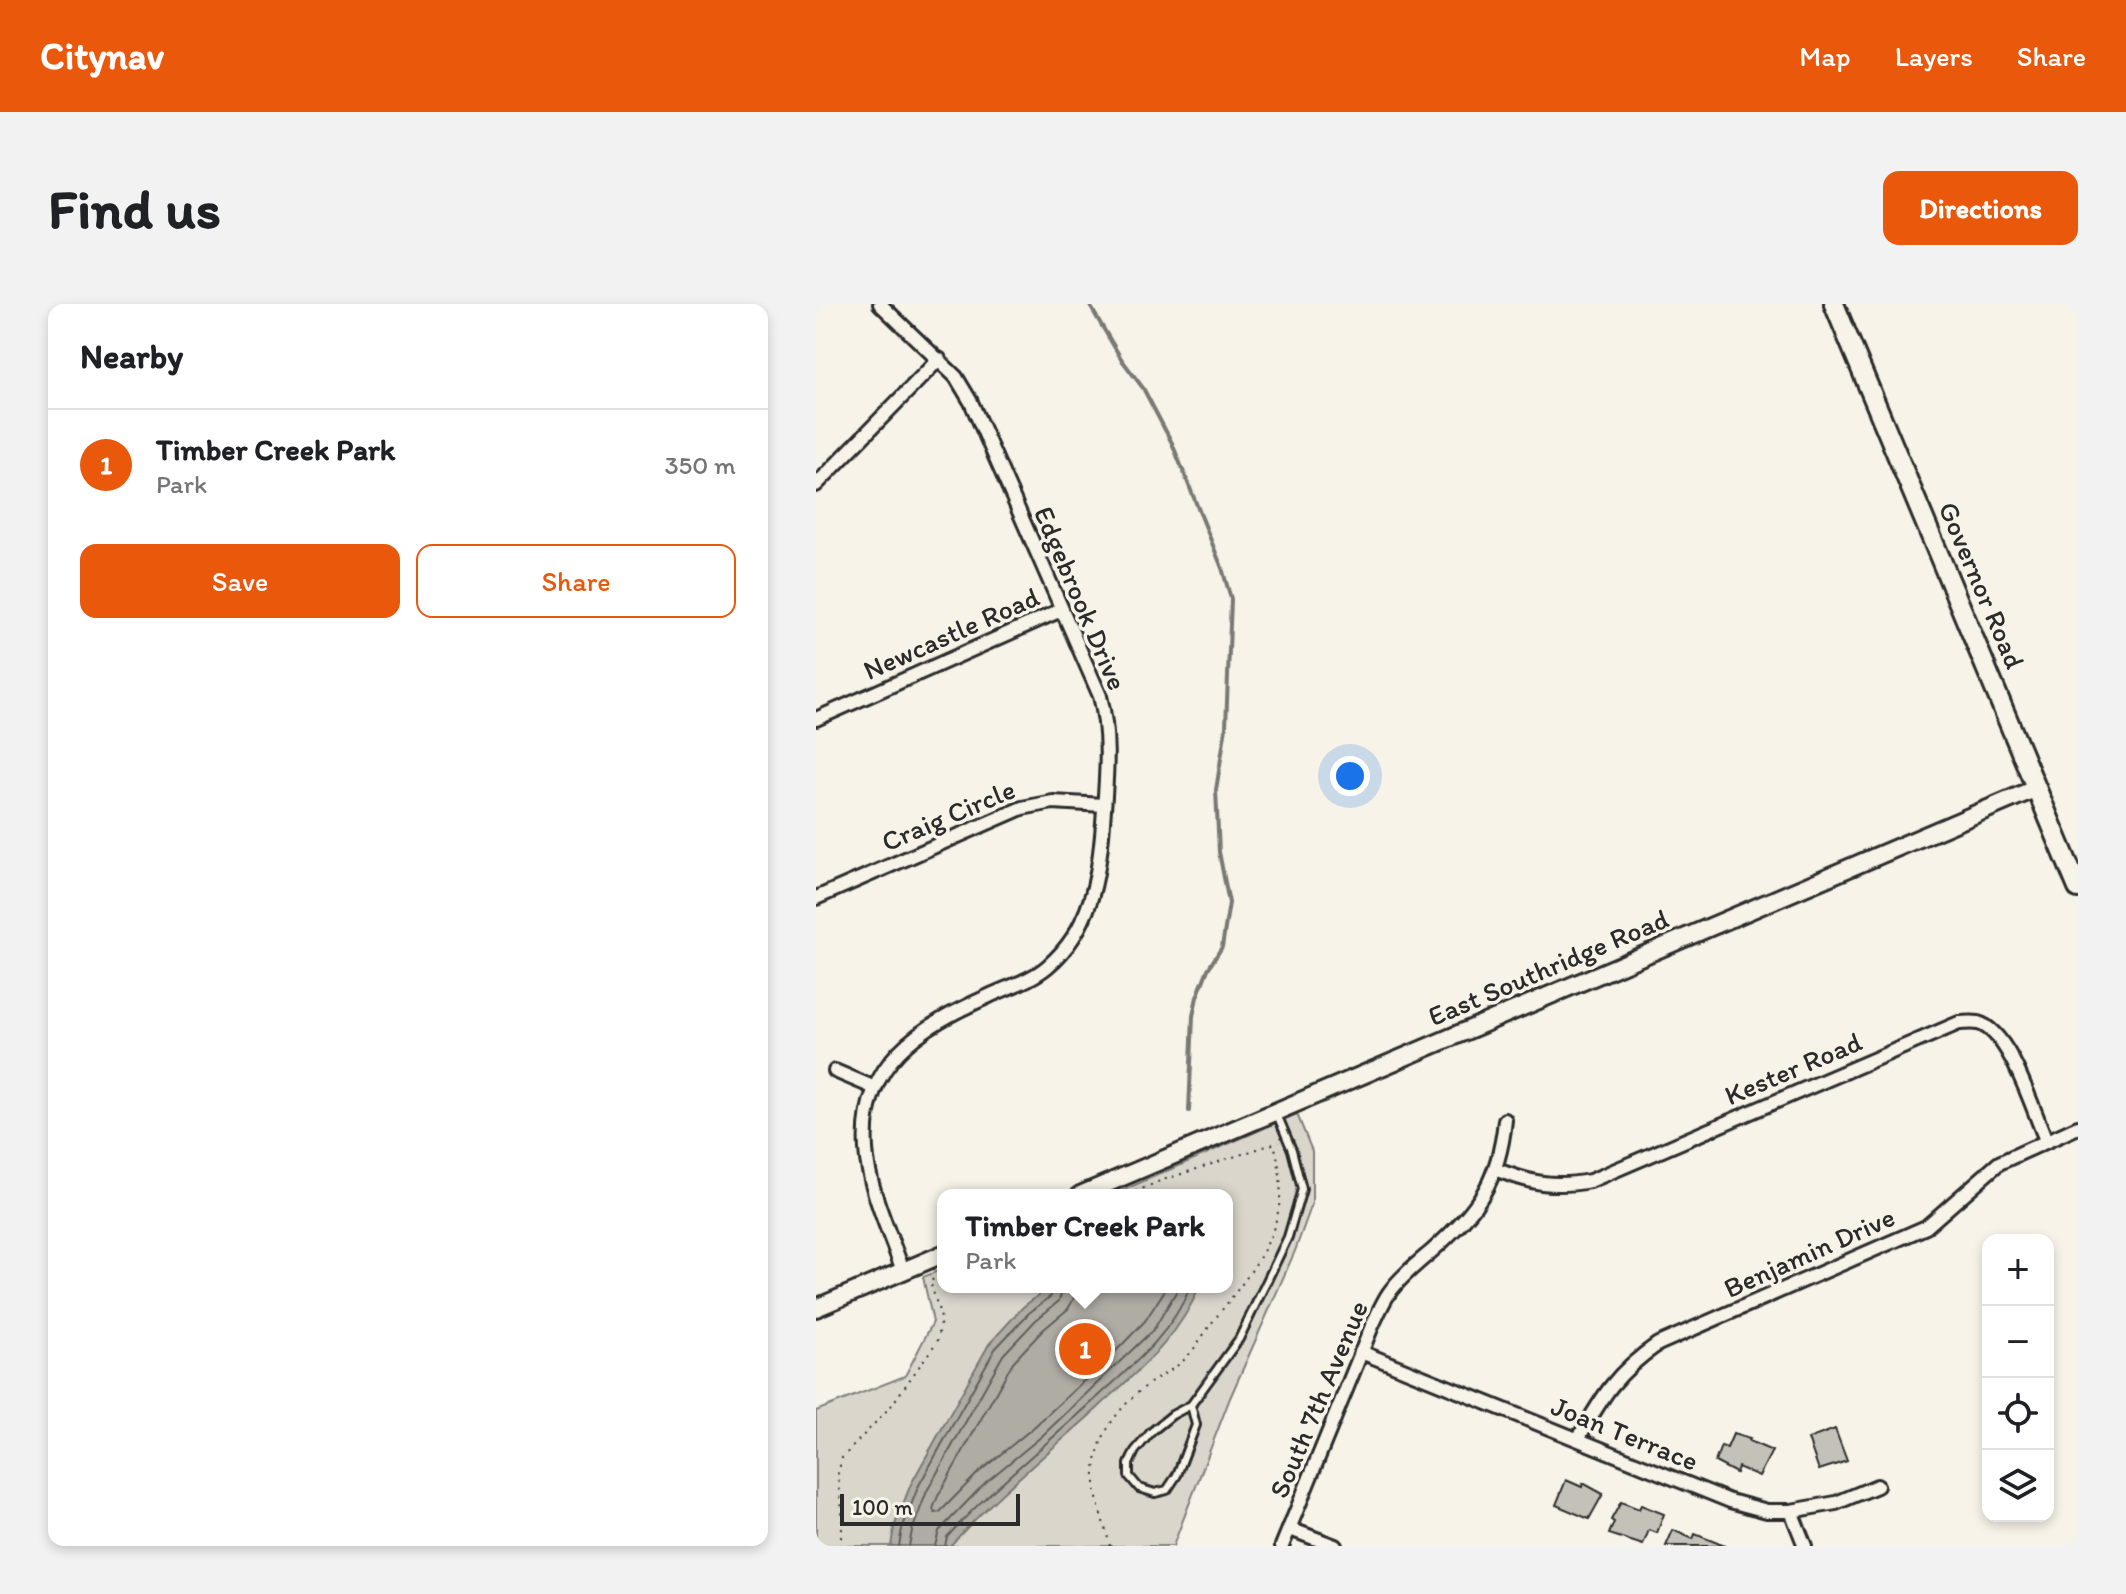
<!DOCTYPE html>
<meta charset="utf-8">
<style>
:root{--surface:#fff;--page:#f2f2f2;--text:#202124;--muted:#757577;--line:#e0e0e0;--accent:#ea580c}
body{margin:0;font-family:Itim,sans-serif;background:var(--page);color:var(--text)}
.controls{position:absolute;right:24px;bottom:24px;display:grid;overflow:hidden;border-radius:16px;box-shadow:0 4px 12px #0003}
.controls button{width:72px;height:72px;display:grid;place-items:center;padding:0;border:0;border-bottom:2px solid var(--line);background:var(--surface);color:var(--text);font:40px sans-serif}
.scale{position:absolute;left:24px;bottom:20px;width:180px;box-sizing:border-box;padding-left:8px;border:4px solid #2b2b2b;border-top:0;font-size:22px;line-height:28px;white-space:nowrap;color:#2b2b2b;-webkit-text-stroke:6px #f7f3e8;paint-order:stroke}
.you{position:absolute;left:534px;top:472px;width:28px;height:28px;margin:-20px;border:6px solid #fff;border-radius:50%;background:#1a73e8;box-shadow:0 0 0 12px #1a73e833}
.badge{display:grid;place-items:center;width:52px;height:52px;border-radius:50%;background:var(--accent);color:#fff;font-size:26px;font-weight:700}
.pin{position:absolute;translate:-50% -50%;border:4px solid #fff;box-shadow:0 2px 8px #0006}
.popup{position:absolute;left:121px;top:885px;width:296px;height:104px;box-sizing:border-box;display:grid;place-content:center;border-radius:16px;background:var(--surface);filter:drop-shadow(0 2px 6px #0005);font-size:26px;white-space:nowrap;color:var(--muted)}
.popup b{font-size:30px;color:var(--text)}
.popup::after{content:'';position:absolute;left:50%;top:100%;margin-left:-16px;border:16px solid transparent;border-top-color:var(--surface)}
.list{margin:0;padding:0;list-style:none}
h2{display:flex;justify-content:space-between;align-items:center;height:104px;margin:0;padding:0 32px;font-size:34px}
h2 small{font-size:26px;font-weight:400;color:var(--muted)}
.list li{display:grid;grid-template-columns:52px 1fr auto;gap:24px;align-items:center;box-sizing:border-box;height:112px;padding:0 32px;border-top:2px solid var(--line)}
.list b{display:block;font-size:30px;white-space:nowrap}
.list p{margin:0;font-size:26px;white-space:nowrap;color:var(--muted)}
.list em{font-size:26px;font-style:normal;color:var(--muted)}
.actions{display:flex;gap:16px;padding:24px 32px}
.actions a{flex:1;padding:18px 0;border:2px solid var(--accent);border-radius:16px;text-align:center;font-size:28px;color:var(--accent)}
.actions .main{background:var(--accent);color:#fff}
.icon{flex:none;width:44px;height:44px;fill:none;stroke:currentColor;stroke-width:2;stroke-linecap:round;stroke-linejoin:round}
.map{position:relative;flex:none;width:1262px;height:1242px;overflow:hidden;border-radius:16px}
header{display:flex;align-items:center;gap:48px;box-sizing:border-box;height:112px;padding:0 40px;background:var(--accent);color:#fff}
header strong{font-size:38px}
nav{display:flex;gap:44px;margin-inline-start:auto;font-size:28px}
.intro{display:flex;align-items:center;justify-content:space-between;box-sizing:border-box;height:192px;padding:0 48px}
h1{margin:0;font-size:56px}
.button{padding:20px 36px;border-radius:16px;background:var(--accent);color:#fff;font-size:28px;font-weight:700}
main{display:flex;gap:48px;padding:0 48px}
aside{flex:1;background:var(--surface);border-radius:16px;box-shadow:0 4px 12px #0003}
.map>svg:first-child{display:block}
</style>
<header>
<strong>Citynav</strong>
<nav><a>Map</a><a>Layers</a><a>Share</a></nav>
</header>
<div class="intro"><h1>Find us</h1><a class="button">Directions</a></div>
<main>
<aside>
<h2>Nearby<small></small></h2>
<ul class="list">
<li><span class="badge">1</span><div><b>Timber Creek Park</b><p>Park</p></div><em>350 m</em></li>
</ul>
<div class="actions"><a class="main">Save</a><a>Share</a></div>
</aside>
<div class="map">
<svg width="1262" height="1242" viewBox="0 0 1262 1242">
<rect width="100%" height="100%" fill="#f7f3e8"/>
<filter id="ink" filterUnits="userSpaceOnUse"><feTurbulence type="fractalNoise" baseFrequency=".0125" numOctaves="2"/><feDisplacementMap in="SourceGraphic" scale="16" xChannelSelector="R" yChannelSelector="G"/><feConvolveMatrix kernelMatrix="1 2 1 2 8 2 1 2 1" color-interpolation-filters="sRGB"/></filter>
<g filter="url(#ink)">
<path fill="#dad6cc" stroke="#82807c" stroke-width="2" d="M481,810L496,847V900L479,947L414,1094L357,1242H0V1107L89,1072L117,1018L107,973L127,965V983H411V891H296Z"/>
<path fill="#afaca4" stroke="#7a7874" stroke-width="2" d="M233,983H383C363,1035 321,1067 282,1104C232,1149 179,1192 134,1242H75L78,1223L95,1180L173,1040L207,1003Z"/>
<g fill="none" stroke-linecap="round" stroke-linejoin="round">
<g stroke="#605f5b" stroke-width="2">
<path d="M259,983L258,994L252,1005L228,1025L197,1058L122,1192L117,1205L119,1209L124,1208L163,1168L218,1123L300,1047L329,1017L351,983"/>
<path d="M83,1242L86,1225L102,1183L179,1045L213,1009L235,992L237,983"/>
<path d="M93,1242L96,1227L111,1187L187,1051L220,1016L243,997L247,983"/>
<path d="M119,1242L123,1227L170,1178L226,1132L338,1025L363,983"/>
<path d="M129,1242L131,1233C175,1184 227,1144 275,1099C313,1064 355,1032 374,983"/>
</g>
<g stroke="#7a7874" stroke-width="4">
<path d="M273,0L306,56L327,84L356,139L406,264L415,295L410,423L400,486L403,548L413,599L406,643L392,665L381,693L377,712L373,807"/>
<path d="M352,891L353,889"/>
</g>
</g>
<g fill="#c4c1b9" stroke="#2b2b2b" stroke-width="2">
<path d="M1019,1125L1031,1157L1003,1166L992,1135Z"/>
<path d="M917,1130L934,1135L933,1137L956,1147L943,1172L922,1163L920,1169L899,1158L905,1142L911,1144Z"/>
<path d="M750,1176L766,1183L767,1179L787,1190L773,1215L740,1201Z"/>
<path d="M805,1198L823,1205L825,1201L848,1210L841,1229L833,1226L827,1241L793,1230L798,1218L795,1216Z"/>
<path d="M857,1226L877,1235L879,1230L909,1242H850Z"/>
</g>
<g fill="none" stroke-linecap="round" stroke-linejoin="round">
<g stroke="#2b2b2b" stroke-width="12">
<path id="service" d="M375,1101L380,1121L361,1171L351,1186L339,1189L323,1184L313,1172V1160L319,1147L335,1128L356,1111L375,1101L423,1035L472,933L486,885L476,846L460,808"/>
</g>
<g stroke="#2b2b2b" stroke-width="18">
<g id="minor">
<path d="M64,0L140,73L155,98L284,392C295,434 290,476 287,519C283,573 275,625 232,662C216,676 192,683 173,692C104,723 44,758 50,845C52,883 74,930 87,967"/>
<path d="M0,181L123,55"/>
<path d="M0,415L245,306"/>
<path d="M0,594L206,504L237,498L288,501"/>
<path d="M19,767L59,784"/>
<path d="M681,866C716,879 736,884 774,877L1143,719C1148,719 1156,718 1162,719C1194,727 1217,807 1230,836"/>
<path d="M545,1048L914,1197L951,1207H975L1020,1199L1061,1182"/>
<path d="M762,1135C787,1091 800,1069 842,1040L1110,923L1183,859L1262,823"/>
<path d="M975,1207L989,1242"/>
<path d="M474,1225L519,1242"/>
<path d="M466,1242L556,1022C561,1012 566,999 573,989C584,973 602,959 617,946C662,906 683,877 689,816"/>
</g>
</g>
<g stroke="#2b2b2b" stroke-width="22">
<g id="tertiary">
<path d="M264,891L1221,484"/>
<path d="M0,1004L127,950"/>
</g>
</g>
<g stroke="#2b2b2b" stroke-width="24">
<path id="secondary" d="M1018,0L1262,584"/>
</g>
<g stroke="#2b2b2b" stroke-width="2" stroke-dasharray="2 6" stroke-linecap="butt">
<path d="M312,891L344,877L463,838"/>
<path d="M24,1242L27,1216L22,1169L26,1154L75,1102L122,1036L125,1014L114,977L127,971"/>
<path d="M294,1242C287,1213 275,1189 280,1158C284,1126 308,1098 334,1079C345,1071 359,1065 369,1055C382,1042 390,1025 402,1011C446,955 479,914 458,840"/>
</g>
<use href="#service" stroke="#f7f3e8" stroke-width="6"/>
<use href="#minor" stroke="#f7f3e8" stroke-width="12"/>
<use href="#tertiary" stroke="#f7f3e8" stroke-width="16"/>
<use href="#secondary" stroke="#f7f3e8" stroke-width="18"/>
</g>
</g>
<g text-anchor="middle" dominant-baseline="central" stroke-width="7" stroke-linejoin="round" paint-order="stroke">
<g font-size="28" fill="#2b2b2b" stroke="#f7f3e8">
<text transform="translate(1166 281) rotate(67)">Governor Road</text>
<text transform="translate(265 294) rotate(67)">Edgebrook Drive</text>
<text transform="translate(135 329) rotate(-24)">Newcastle Road</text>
<text transform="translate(132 511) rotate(-23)">Craig Circle</text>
<text transform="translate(732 663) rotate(-23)">East Southridge Road</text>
<text transform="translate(977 764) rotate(-23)">Kester Road</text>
<text transform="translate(993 948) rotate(-24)">Benjamin Drive</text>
<text transform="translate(502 1095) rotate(-67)">South 7th Avenue</text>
<text transform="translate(809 1129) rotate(22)">Joan Terrace</text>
</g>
</g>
</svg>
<div class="controls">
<button>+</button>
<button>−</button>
<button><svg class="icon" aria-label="locate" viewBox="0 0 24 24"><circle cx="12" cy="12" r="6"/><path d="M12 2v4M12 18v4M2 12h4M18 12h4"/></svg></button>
<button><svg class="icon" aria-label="layers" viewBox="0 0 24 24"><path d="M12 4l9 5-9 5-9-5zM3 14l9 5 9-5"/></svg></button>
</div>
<div class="scale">100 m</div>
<div class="you"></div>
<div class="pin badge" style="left:269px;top:1045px">1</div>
<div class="popup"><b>Timber Creek Park</b>Park</div>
</div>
</main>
